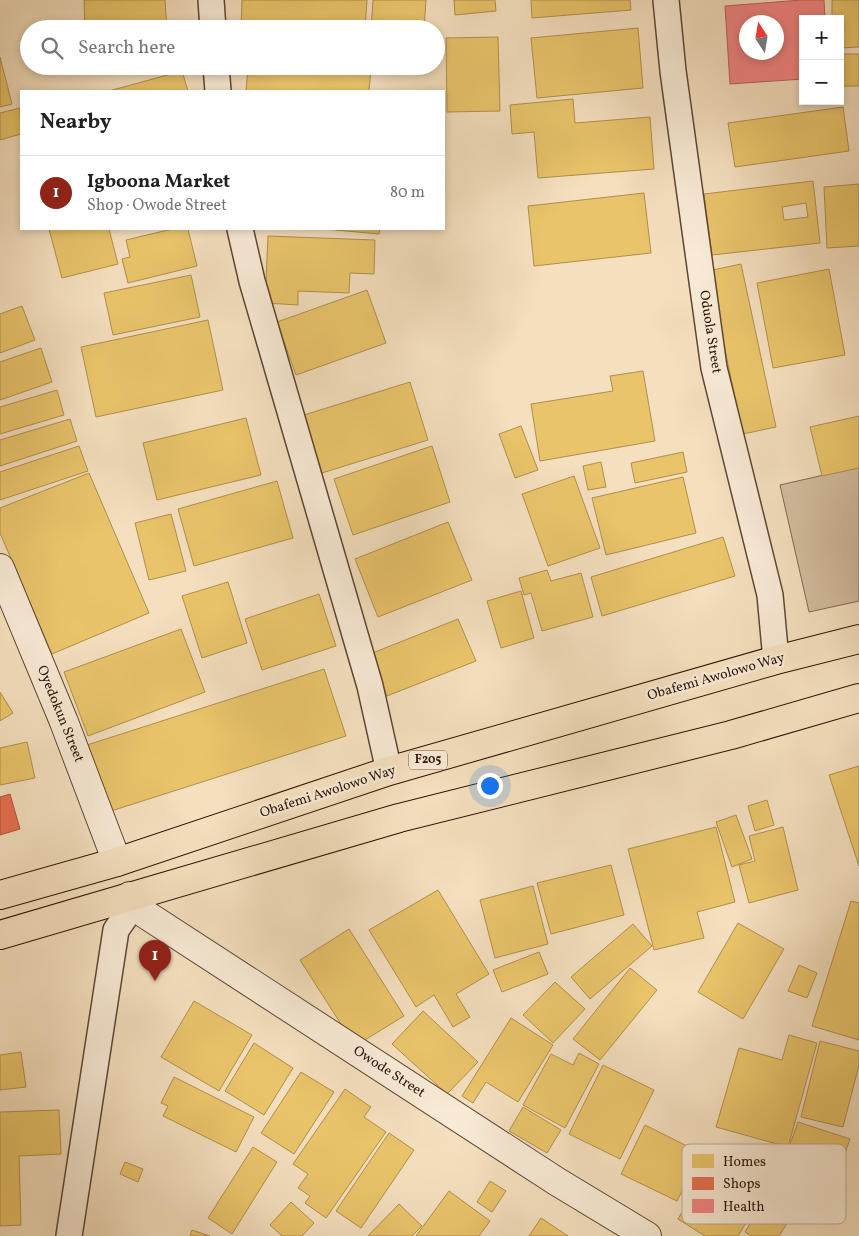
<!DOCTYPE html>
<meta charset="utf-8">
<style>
:root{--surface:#fff;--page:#f6f6f6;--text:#202124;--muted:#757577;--line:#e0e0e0;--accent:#8f2418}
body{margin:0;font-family:Vollkorn,serif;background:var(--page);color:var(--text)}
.controls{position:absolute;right:15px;top:15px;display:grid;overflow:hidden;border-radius:0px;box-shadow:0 2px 8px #0003}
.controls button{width:45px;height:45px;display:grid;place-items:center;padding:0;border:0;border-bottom:1px solid var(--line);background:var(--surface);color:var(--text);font:25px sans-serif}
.compass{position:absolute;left:739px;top:15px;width:45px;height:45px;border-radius:50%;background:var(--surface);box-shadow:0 2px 8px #0003;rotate:348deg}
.you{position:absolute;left:489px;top:785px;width:18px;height:18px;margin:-12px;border:4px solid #fff;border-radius:50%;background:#1a73e8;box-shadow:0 0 0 8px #1a73e833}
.badge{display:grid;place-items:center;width:32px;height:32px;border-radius:50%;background:var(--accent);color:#fff;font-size:16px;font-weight:700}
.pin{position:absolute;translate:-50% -41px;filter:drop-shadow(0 1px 2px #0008)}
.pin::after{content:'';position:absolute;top:26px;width:18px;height:15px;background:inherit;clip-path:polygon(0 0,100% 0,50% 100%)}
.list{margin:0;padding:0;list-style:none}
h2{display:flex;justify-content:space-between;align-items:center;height:65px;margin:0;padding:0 20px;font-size:21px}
h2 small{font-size:16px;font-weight:400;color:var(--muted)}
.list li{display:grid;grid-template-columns:32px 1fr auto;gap:15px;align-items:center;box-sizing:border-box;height:75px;padding:0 20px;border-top:1px solid var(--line)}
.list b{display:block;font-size:19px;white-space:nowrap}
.list p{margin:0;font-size:16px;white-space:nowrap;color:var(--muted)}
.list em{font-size:16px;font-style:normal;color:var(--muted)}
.icon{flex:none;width:28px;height:28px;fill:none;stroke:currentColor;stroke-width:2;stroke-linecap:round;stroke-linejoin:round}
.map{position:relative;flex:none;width:859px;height:1236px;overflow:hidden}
.search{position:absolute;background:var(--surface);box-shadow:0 2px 8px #0003;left:20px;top:20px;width:425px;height:55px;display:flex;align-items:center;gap:12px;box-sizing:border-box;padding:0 18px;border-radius:28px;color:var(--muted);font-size:19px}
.panel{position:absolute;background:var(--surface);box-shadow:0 2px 8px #0003;left:20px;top:90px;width:425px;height:140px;border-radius:0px}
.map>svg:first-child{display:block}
</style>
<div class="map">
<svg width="859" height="1236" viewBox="0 0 859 1236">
<rect width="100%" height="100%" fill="#f4dfbe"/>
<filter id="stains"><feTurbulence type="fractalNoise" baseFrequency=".004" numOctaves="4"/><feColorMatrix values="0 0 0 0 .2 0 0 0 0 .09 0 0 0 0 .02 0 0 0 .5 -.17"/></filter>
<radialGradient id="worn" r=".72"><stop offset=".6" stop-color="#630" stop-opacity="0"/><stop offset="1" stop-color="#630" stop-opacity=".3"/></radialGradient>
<path fill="#d2bc9f" stroke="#7e6852" d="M859,467V601L809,612L780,485Z"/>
<g fill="#e9c46a" stroke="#b08f4c" fill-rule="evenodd">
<path d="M84,0H165L167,29H85Z"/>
<path d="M242,0H367L365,29H241Z"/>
<path d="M373,0H426L424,29H371Z"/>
<path d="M454,0H495L496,11L455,15Z"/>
<path d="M531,0H630L631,10L532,18Z"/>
<path d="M832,0H859V47L840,48V19H832Z"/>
<path d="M638,28L643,88L537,98L531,38Z"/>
<path d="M498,37L500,111L447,112L446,38Z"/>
<rect x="840" y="54" width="19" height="32"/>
<path d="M0,57L12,104L0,107Z"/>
<path d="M248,66L371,68L369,91H246Z"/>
<path d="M182,71L188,91H109Z"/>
<path d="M573,99L575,123L650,117L654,169L538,178L534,132L512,134L510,105Z"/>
<path d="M843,107L849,151L735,167L728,123Z"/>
<path d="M20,108L21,134L0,140V113Z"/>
<path d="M813,181L820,243L712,255L704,194ZM806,203L808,217L784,220L782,207Z"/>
<path d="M859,184V246L827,248L824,187Z"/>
<path d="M644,193L651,253L534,266L528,206Z"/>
<path d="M49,229H109L118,264L62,278Z"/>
<path d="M172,229H188L197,266L128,283L122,259L130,257L126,240Z"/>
<path d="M325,229H380L379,234Z"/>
<path d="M268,236L375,240L374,274L350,273L349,293L298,291V305L265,303Z"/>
<path d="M741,264L776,427L743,434L708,271Z"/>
<path d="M829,269L845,355L773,368L757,283Z"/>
<path d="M191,275L200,317L113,335L104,293Z"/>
<path d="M367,290L386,343L296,375L277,322Z"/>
<path d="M22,306L35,340L0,353V314Z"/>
<path d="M208,320L223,390L96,417L81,347Z"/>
<path d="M41,348L52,382L0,400V362Z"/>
<path d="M643,371L655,441L540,461L531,404L613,391L610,376Z"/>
<path d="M410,382L428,440L322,473L304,415Z"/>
<path d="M57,390L64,415L0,434V407Z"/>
<path d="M859,416V468L822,476L810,427Z"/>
<path d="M246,418L261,475L157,500L143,443Z"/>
<path d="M70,419L77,441L0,466V440Z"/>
<path d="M521,426L538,470L515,478L499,434Z"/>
<path d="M79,446L88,471L0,500V472Z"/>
<path d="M432,446L450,502L353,535L334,479Z"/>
<path d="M683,452L687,472L635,483L631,463Z"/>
<path d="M601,462L606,487L588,490L583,466Z"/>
<path d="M89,473L149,613L52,654L0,533V508Z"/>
<path d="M574,476L600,548L548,566L522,494Z"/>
<path d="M683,477L696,533L606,555L592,498Z"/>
<path d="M277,481L293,538L194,566L178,509Z"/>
<path d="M171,514L186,571L149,580L135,523Z"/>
<path d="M448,522L472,580L378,617L355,559Z"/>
<path d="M723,537L735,576L602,616L591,577Z"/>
<path d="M547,570L551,581L581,573L593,617L542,631L531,593L524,595L519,578Z"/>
<path d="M228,582L247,643L202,658L182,596Z"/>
<path d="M521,591L534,638L501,648L487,601Z"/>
<path d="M319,594L336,646L262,670L245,619Z"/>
<path d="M458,619L476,661L387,696L370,654Z"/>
<path d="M181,629L205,692L88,736L64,672Z"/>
<path d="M324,669L346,736L108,812L87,745Z"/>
<path d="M0,692L13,713L0,721Z"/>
<path d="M27,742L35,778L0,785V748Z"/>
<path d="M859,766V866L829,775Z"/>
<path d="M767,800L774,825L755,831L748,806Z"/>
<path d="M736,815L752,859L732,867L716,822Z"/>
<path d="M716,827L735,902L697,912L704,938L654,950L628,849Z"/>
<path d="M783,827L798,890L749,903L739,865L755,861L749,836Z"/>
<path d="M611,865L624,915L551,934L537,883Z"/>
<path d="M533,886L548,944L495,958L480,900Z"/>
<path d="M438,890L489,974L456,994L470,1017L453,1027L434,995L416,1007L369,930Z"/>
<path d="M851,901L859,903V1040L812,1026Z"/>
<path d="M738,923L784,949L743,1019L698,992Z"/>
<path d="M633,924L652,946L590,999L571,977Z"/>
<path d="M349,929L404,1016L355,1046L300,960Z"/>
<path d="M539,952L548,974L502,992L493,970Z"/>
<path d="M799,965L817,973L807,998L788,991Z"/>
<path d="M630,968L657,990L600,1060L573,1039Z"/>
<path d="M555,982L585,1009L553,1043L523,1015Z"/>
<path d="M194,1001L252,1035L219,1091L161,1057Z"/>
<path d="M423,1011L478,1062L447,1094L392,1044Z"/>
<path d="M511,1018L553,1045L518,1102L486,1082L473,1103L462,1096Z"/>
<path d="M789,1035L817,1043L788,1147L716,1127L739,1048L782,1060Z"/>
<path d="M820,1041L859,1051V1065L843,1127L801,1117Z"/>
<path d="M254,1043L293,1068L264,1115L225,1091Z"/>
<path d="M21,1052L26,1087L0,1090V1055Z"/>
<path d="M579,1053L599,1064L565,1128L523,1105L551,1054L573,1065Z"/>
<path d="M603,1065L654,1090L620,1159L569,1134Z"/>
<path d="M301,1072L334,1092L294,1154L261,1133Z"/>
<path d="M174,1077L254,1117L236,1152L163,1116L168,1106L161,1103Z"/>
<path d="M345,1089L371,1107L364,1117L386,1132L326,1218L305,1203L310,1196L298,1188L308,1174L293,1164Z"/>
<path d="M523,1107L561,1130L547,1153L509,1131Z"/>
<path d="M59,1110L61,1154L19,1156L21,1225L0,1226V1112Z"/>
<path d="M798,1122L850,1139L831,1192L779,1175Z"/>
<path d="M645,1125L701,1153L677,1201L621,1174Z"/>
<path d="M389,1133L414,1150L361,1228L336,1211Z"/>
<path d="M730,1146L749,1158L733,1184L760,1200L738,1236H705L678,1219L693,1194L698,1198Z"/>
<path d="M253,1147L277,1162L232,1234L208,1218Z"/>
<path d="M125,1162L143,1169L138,1182L120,1174Z"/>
<path d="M490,1181L506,1191L492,1212L477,1202Z"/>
<path d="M449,1191L490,1221L479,1236H416Z"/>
<path d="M769,1194L795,1211L779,1236H751L745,1232Z"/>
<path d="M291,1202L314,1223L302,1236H282L270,1225Z"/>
<path d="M399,1204L422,1226L412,1236H368Z"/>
<path d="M541,1218L568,1236H529Z"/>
<path d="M192,1230L210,1236H190Z"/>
</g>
<path fill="#e76f51" stroke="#af533a" d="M10,794L20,829L0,835V797Z"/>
<path fill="#f28482" stroke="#b6625d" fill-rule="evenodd" d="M802,0H824L825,19H803V79L730,84L725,6ZM746,22H776V52H746Z"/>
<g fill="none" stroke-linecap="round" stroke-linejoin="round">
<g stroke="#5d4634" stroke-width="28">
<g id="minor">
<path d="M211,0L213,29"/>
<path d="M666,0L673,71L714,368L770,595L776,660"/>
<path d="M216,66L218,91"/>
<path d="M240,229L252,281L370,686L389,771"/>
<path d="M69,1236L116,930L135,903"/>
</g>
</g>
<g stroke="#5d4634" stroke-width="30">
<g id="tertiary">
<path d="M0,568L64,722L117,862"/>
<path d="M130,896L145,914L556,1181L647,1236"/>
</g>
</g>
<g stroke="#2b1306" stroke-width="30">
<g id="primary">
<path d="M0,895L117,862L389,771L776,660L859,639"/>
<path d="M0,935L399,818L731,735L859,698"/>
</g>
</g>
<use href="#minor" stroke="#f8ead5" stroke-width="25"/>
<use href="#tertiary" stroke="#f8ead5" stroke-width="28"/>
<use href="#primary" stroke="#f4dfbe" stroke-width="28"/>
</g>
<g text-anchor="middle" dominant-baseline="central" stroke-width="5" stroke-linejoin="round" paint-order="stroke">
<rect fill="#f8ead5" stroke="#685444" stroke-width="1" x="409" y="750.5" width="38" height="19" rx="4"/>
<g font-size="12" font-weight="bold" fill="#2b1306">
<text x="428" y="760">F205</text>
</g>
<g font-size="14" fill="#2b1306" stroke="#f8ead5">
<text transform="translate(710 332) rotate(81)">Oduola Street</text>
<text transform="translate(716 677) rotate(-16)">Obafemi Awolowo Way</text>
<text transform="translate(60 714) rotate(68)">Oyedokun Street</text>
<text transform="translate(328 792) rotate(-18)">Obafemi Awolowo Way</text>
<text transform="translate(389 1072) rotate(33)">Owode Street</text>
</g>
</g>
<rect x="682" y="1144" width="164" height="80" rx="8" fill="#f8ead5" stroke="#baaa97" stroke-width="1"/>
<rect x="692" y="1154" width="22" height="14" fill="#e9c46a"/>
<rect x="692" y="1177" width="22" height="13" fill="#e76f51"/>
<rect x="692" y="1199" width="22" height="14" fill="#f28482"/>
<g font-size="14" fill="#2b1306">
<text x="723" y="1166">Homes</text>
<text x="723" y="1188">Shops</text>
<text x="723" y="1211">Health</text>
</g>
<rect width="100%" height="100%" filter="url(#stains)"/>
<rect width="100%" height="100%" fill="url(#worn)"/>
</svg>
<div class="controls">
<button>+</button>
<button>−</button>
</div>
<svg class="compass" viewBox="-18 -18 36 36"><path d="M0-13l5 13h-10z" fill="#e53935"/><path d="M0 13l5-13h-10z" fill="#757577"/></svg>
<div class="you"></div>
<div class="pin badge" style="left:155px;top:981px">1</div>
<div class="search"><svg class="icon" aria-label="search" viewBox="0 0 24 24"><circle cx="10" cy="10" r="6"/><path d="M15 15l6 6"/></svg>Search here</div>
<section class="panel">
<h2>Nearby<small></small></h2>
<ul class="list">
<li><span class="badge">1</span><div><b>Igboona Market</b><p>Shop · Owode Street</p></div><em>80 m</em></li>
</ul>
</section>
</div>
